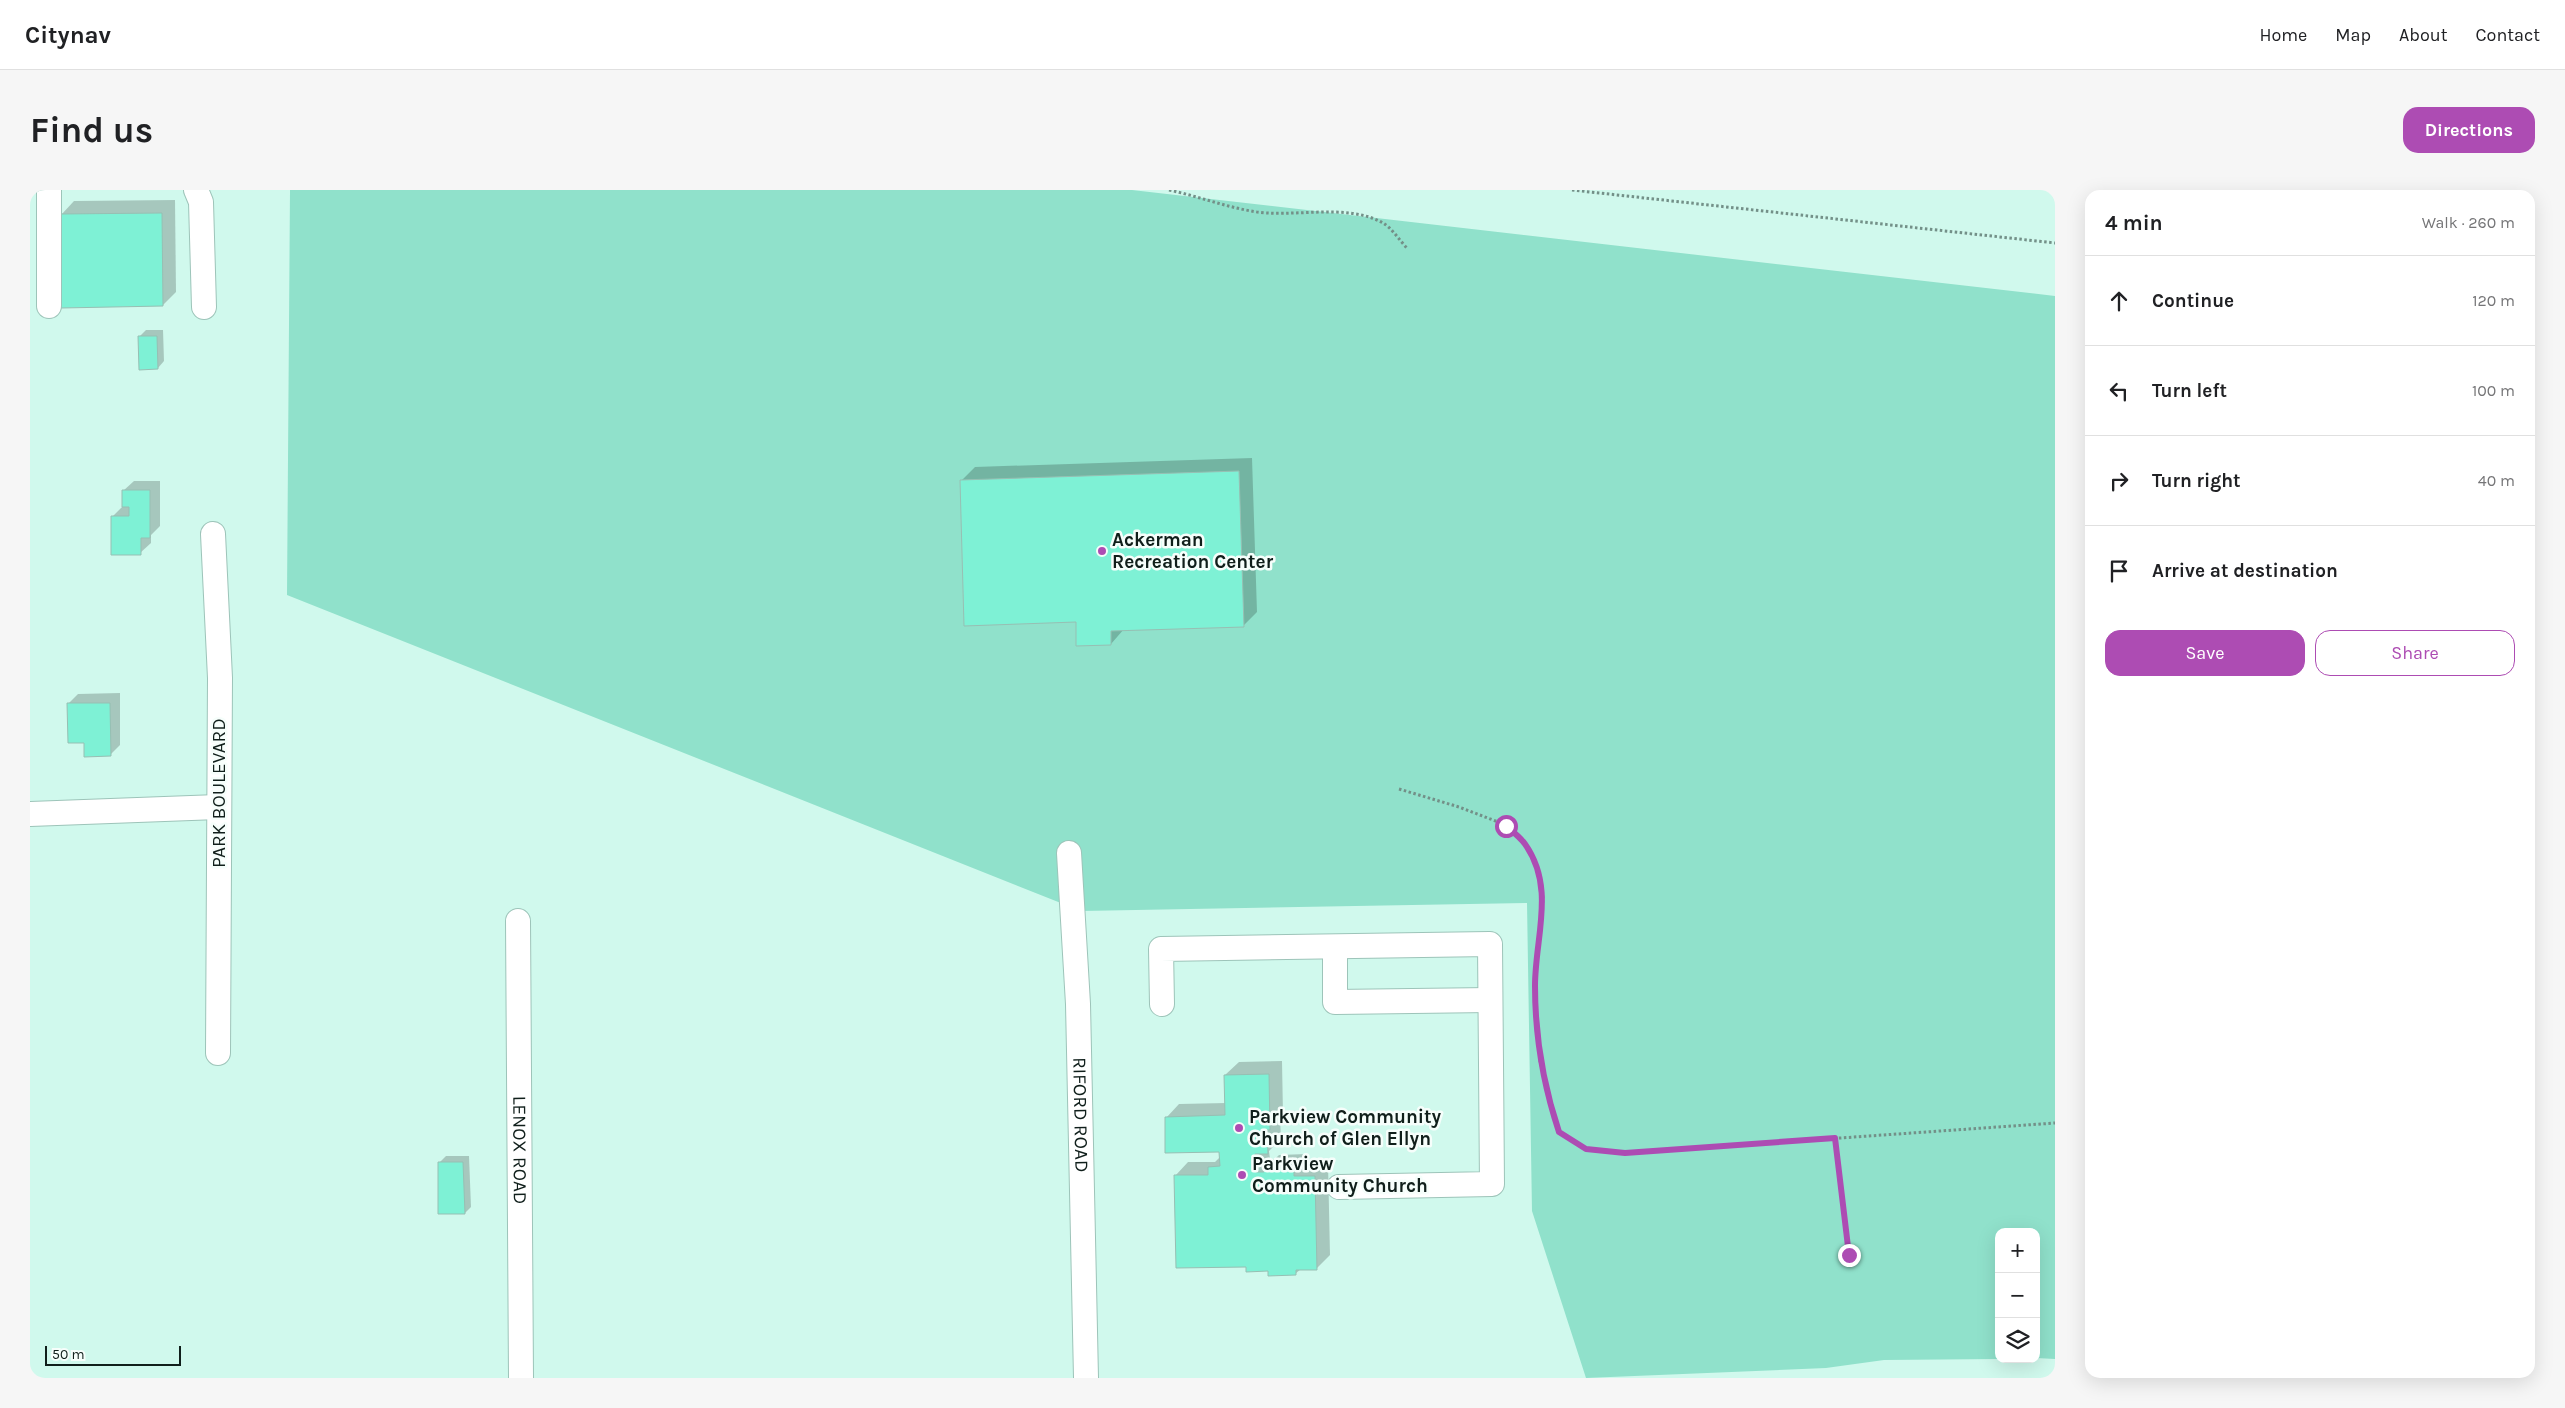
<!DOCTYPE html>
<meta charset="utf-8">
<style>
:root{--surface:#fff;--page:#f6f6f6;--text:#202124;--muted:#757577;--line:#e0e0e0;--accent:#ad4cb3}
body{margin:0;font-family:Karla,sans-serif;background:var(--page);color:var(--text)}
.controls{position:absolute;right:15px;bottom:15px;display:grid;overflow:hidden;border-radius:10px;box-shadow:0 5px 20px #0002}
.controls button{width:45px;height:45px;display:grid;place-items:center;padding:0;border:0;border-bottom:1px solid var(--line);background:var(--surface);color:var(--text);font:25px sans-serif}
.scale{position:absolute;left:15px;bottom:12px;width:136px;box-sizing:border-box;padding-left:5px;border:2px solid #101f1b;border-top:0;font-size:14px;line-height:18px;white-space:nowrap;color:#101f1b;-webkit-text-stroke:4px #f6fefb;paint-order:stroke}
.stop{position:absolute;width:15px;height:15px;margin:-11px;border:4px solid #ad4cb3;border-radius:50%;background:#fff}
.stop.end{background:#ad4cb3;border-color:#fff;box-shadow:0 1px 5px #0008}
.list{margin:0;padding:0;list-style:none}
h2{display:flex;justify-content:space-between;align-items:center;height:65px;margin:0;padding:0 20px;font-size:21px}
h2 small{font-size:16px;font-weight:400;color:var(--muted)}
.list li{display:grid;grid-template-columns:32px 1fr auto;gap:15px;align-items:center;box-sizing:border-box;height:90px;padding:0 20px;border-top:1px solid var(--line)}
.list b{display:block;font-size:19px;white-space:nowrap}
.list em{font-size:16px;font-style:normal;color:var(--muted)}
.actions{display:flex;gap:10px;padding:15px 20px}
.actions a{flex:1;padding:11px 0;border:1px solid var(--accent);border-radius:15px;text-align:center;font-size:18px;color:var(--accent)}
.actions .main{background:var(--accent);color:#fff}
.icon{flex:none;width:28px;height:28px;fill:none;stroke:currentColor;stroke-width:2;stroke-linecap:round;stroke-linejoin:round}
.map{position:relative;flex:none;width:2025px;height:1188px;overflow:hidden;border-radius:15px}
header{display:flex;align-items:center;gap:30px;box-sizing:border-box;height:70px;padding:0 25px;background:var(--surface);border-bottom:1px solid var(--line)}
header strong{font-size:24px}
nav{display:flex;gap:28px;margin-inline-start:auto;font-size:18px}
.intro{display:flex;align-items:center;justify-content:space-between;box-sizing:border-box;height:120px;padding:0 30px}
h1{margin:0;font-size:35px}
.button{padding:12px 22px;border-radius:15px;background:var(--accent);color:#fff;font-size:18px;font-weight:700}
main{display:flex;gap:30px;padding:0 30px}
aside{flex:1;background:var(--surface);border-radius:15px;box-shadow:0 5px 20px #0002}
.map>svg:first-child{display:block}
</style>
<header>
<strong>Citynav</strong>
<nav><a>Home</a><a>Map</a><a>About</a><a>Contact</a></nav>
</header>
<div class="intro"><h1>Find us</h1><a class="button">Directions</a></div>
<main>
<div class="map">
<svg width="2025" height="1188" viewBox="0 0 2025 1188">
<rect width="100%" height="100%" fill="#d0f9ed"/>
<path fill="#90e1cb" d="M260,0H1102L2025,106V1169L2006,1168V1042H1969V1169L1854,1170L1796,1178L1556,1188L1502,1021L1497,713L1051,721L257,405Z"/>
<g fill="#0003">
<path d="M145,10L146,102L133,115L31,25L44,11Z"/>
<path d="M116,140H133L134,171L128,178L109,147Z"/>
<path d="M1222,268L1227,422L1214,435L1094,439L1081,454L1047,431L931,291L945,277Z"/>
<path d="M104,291H130V336L121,345V353L110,363L82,327L92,317L93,301Z"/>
<path d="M90,503V555L80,565L55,552L38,514L48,504Z"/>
<path d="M1252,871L1253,925L1250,928L1251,949L1239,961L1240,969H1245L1249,965L1277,964V973H1298L1300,1065L1286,1079H1271L1265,1084L1217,1075L1145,986L1158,972H1185L1191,966V961L1136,928L1149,914L1196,913L1195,885L1209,872Z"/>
<path d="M416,966H439L441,1017L435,1023L409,973Z"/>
</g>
<g fill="#7ef1d5" stroke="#97bfb3">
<path d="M132,23L133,116L31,118L30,24Z"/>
<path d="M108,146H127L128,179L109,180Z"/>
<path d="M1209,281L1214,437L1081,441V455L1046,456V432L934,436L930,290Z"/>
<path d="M92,300H120V348H111V365H81V326H99V317H92Z"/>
<path d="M37,513H80L81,566L54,567V553H38Z"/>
<path d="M1239,884L1240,940H1237L1238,964H1225L1226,982H1234V978L1264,977V986H1285L1287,1080H1266V1085L1238,1086V1081L1216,1082V1077L1146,1078L1144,985H1178V977L1190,976L1189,962L1135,963V927L1195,925L1194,885Z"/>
<path d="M408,972H433L435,1024H408Z"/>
</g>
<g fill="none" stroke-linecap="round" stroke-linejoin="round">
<g stroke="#9dc4b9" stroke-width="26">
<g id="minor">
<path d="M19,0V116"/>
<path d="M166,0L171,12L174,117"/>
<path d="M183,344L190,488L188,863"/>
<path d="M0,624L188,617"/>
<path id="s1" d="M1039,663L1048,814L1056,1188"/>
<path id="s2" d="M488,731L491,1188"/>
<path d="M1305,757V812L1460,810"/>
<path d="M1132,814L1131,759L1460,754L1462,994L1309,997"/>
</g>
</g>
<g stroke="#739088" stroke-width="3" stroke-dasharray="2.5 2.5" stroke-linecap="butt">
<path d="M1139,0C1167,6 1193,16 1221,21C1261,29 1316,12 1353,33C1362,38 1369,50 1377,58"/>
<path d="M1542,0L2025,53"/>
<path d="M1369,599L1429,617L1476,635L1495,654L1509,682L1513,708L1505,794L1507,836L1510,871L1529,942L1556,959L1595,963L2025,933"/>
<path d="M1805,948L1819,1065"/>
</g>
<use href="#minor" stroke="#fff" stroke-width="24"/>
</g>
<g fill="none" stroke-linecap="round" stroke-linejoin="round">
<path stroke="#ad4cb3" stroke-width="6" d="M1476,636C1482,641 1490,647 1495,654C1526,698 1505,747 1505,796C1505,846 1513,894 1529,942L1556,959L1595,963L1805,948L1819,1065"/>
</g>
<g fill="#ad4cb3" stroke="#f6fefb" stroke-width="2">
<circle cx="1072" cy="361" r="5"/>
<circle cx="1209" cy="938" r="5"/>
<circle cx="1212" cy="985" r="5"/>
</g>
<g text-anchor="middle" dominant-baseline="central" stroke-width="5" stroke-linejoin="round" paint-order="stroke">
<g font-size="19" font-weight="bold" fill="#101f1b" stroke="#f6fefb" text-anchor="start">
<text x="1082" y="350">Ackerman<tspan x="1082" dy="22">Recreation Center</tspan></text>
<text x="1219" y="927">Parkview Community<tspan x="1219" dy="22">Church of Glen Ellyn</tspan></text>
<text x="1222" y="974">Parkview<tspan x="1222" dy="22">Community Church</tspan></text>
</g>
<g font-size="19" fill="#101f1b" stroke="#f6fefb">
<text transform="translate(189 603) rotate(-90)">PARK BOULEVARD</text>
<text stroke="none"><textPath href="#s1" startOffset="262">RIFORD ROAD</textPath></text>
<text stroke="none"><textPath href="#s2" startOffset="229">LENOX ROAD</textPath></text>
</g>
</g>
</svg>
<div class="controls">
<button>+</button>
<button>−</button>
<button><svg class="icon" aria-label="layers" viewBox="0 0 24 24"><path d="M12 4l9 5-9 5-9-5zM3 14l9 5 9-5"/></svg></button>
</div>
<div class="scale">50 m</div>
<div class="stop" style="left:1476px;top:636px"></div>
<div class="stop end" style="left:1819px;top:1065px"></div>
</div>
<aside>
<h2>4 min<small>Walk · 260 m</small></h2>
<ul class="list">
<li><svg class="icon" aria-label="ahead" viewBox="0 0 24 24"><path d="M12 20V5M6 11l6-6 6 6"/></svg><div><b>Continue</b></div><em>120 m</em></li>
<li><svg class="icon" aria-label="left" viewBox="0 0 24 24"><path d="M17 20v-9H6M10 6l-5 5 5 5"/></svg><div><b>Turn left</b></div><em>100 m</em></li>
<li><svg class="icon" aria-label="right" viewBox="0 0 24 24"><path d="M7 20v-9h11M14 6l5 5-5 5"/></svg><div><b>Turn right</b></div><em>40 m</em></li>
<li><svg class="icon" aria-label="arrive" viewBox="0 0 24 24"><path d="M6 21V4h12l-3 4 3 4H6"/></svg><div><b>Arrive at destination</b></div></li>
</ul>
<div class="actions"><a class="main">Save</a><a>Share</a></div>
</aside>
</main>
